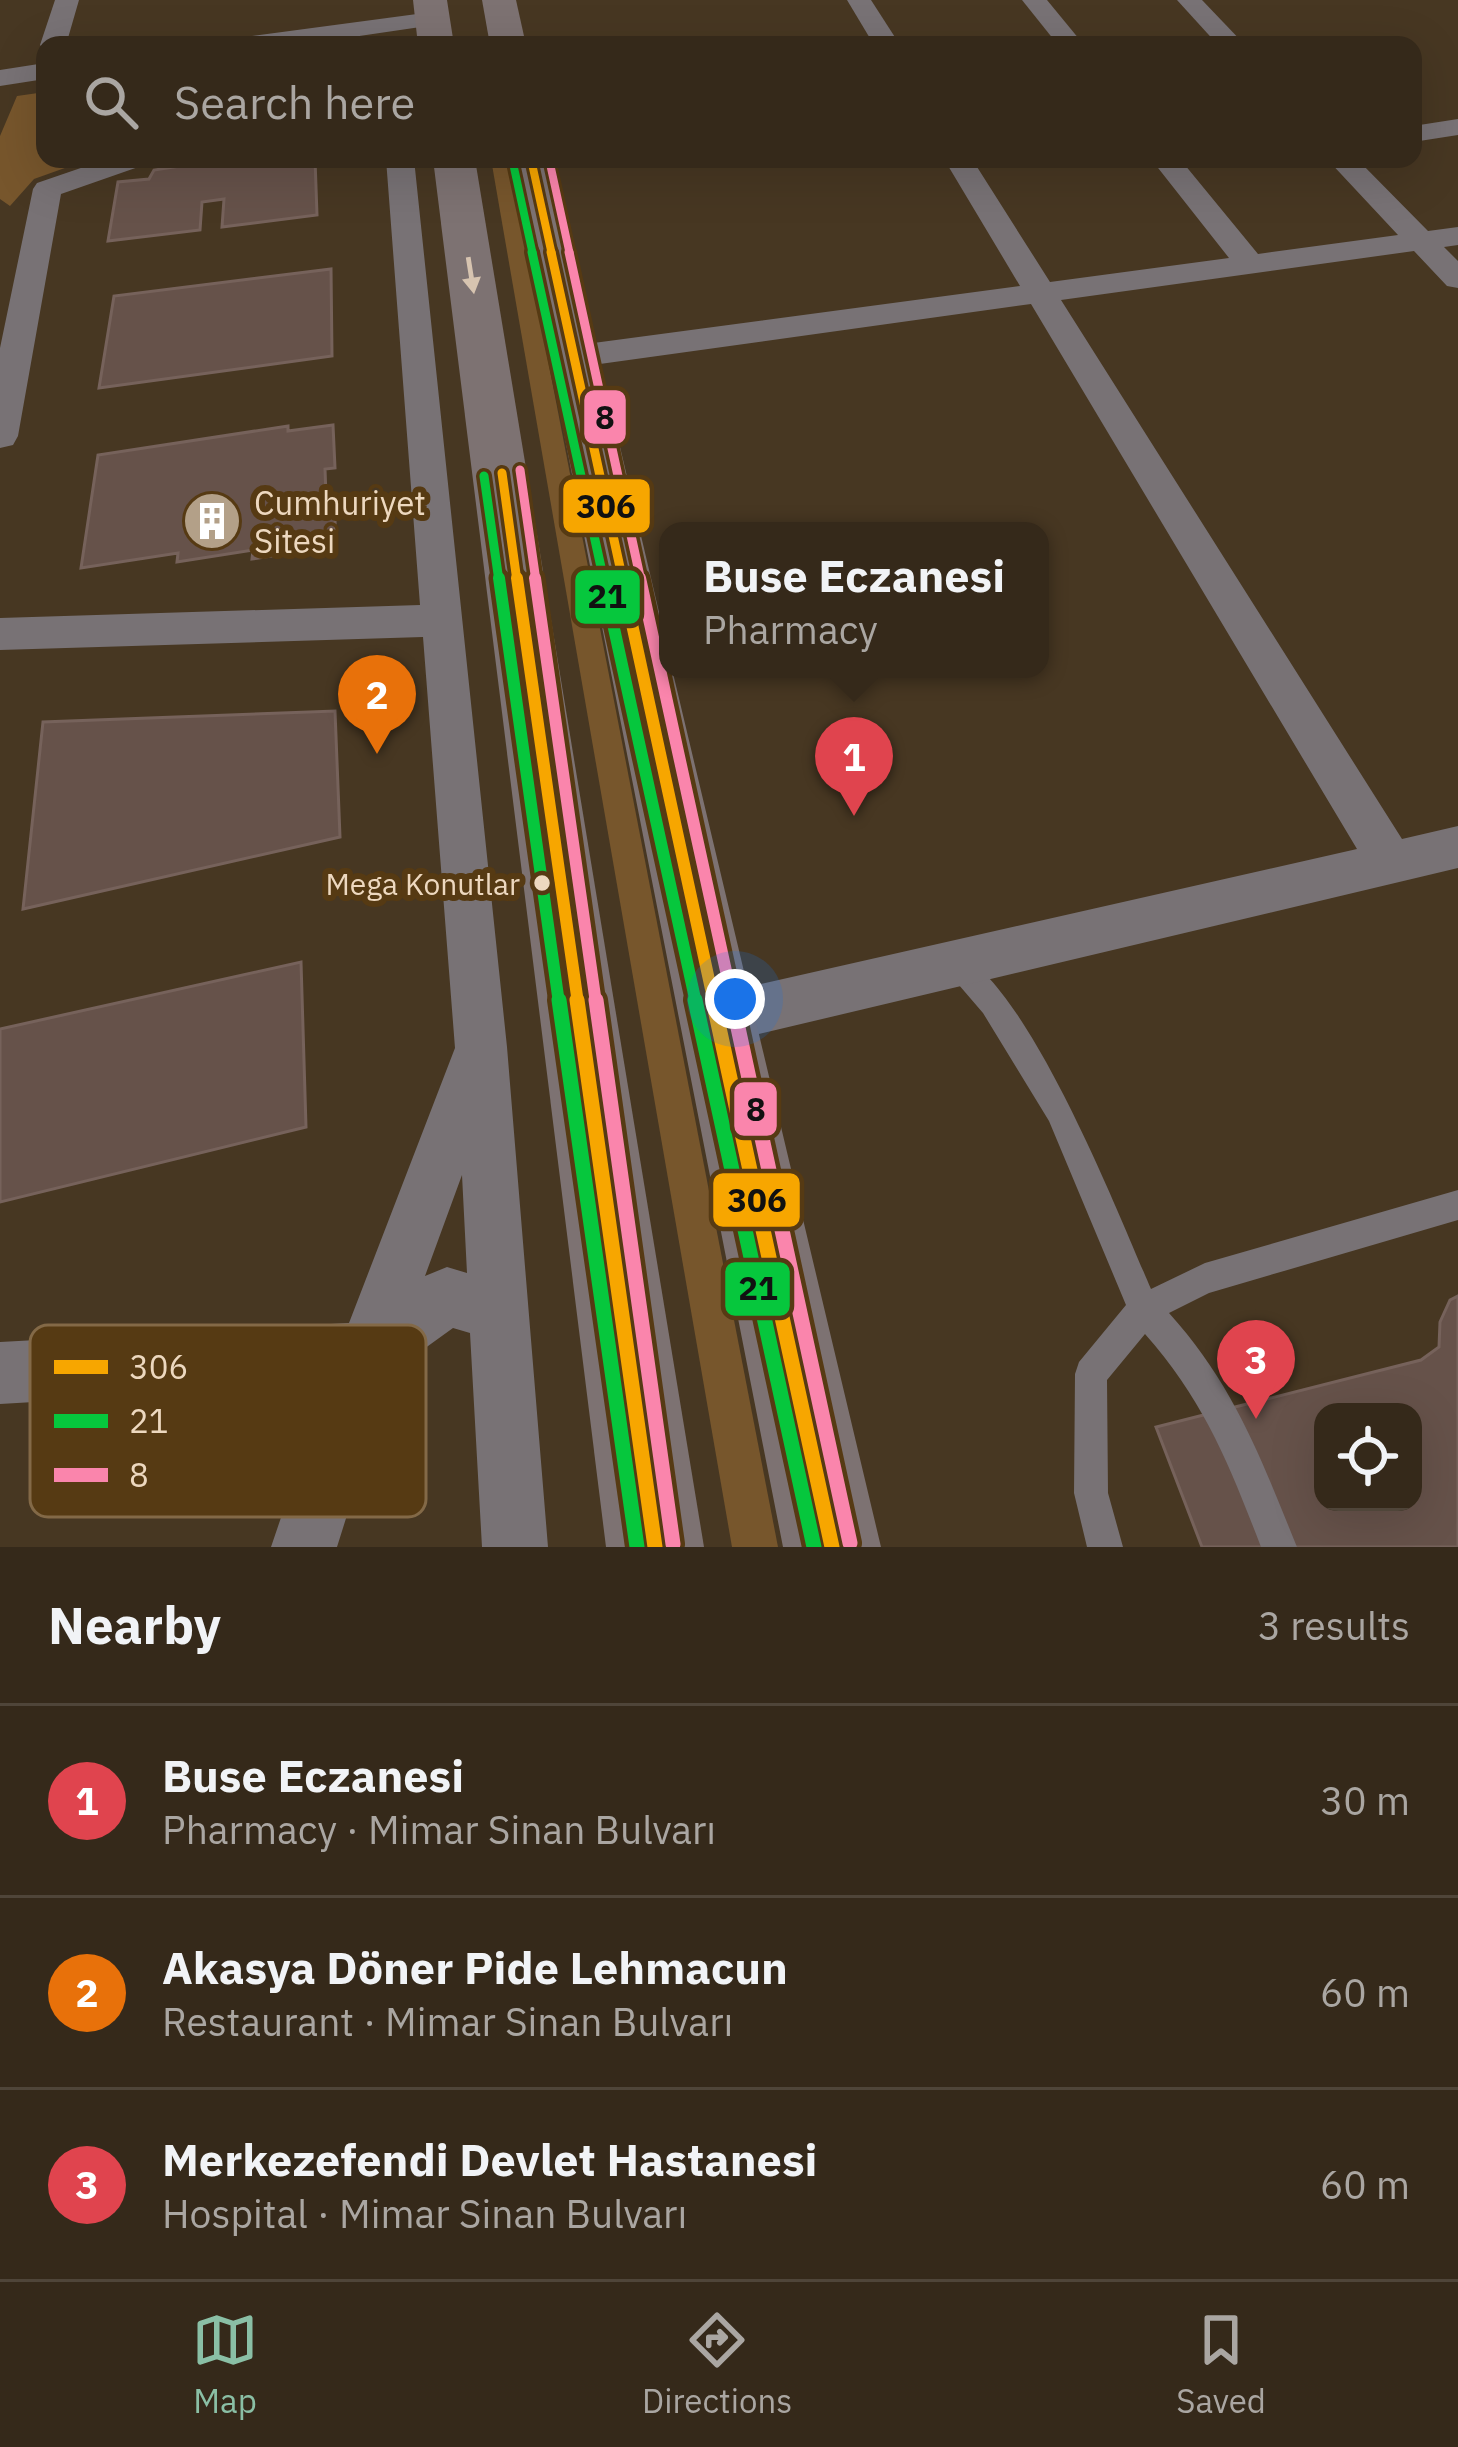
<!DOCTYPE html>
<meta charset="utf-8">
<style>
:root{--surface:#35291a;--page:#403527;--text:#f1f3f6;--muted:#aaa6a2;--line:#4f4539;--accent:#8abfa5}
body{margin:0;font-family:"IBM Plex Sans",sans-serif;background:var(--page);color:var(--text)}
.controls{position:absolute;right:36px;bottom:36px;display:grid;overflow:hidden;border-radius:24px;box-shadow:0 12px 48px #0002}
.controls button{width:108px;height:108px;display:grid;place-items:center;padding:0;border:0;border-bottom:3px solid var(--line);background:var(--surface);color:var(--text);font:60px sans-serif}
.you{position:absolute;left:735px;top:999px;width:42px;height:42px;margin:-30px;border:9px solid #fff;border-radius:50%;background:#1a73e8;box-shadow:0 0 0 18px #1a73e833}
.badge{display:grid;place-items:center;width:78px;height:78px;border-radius:50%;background:var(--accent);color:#fff;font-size:39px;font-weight:700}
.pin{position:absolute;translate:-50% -99px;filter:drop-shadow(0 3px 6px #0008)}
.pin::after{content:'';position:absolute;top:63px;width:42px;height:36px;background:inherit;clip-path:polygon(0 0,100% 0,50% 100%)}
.popup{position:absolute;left:659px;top:522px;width:390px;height:156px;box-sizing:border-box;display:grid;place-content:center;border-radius:24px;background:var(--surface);filter:drop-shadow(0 3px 9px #0005);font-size:39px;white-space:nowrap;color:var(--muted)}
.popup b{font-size:45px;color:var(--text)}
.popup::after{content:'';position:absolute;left:50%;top:100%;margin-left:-24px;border:24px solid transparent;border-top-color:var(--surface)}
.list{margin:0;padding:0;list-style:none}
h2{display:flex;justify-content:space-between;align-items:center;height:156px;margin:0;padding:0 48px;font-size:51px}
h2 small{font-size:39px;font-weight:400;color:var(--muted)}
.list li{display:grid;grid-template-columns:78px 1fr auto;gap:36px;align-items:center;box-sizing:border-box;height:192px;padding:0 48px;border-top:3px solid var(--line)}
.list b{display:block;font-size:45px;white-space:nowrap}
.list p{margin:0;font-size:39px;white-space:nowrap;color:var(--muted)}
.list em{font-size:39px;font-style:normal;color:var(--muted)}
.icon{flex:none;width:66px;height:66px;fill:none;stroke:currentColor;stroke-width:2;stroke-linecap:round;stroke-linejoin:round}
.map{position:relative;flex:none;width:1458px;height:1547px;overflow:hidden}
.search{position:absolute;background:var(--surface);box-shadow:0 12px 48px #0002;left:36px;right:36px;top:36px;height:132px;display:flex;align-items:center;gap:30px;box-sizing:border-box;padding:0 42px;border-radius:24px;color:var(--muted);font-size:45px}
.sheet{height:732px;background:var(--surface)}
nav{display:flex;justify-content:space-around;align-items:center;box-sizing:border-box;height:168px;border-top:3px solid var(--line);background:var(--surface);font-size:33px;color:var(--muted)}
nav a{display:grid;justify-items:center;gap:6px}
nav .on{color:var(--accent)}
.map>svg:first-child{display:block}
</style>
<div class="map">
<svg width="1458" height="1547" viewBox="0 0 1458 1547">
<rect width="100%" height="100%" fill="#473722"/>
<g fill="#77562c">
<path d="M45,92V159H90L34,179L10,206L0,199V136L17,96Z"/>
<path d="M491,159H509L778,1547H732Z"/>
</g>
<g fill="#66524a" stroke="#76625b" stroke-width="3" fill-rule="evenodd">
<path d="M226,159H315L317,215L222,227L224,199L202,202L200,230L108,241L118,182L149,179L154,170Z"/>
<path d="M331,269L332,356L99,388L114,296Z"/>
<path d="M333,425L335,468L325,469L326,496L334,495L336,546L252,559L253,550L177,562L178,553L81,568L98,455L288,426V431Z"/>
<path d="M335,711L340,837L23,909L43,722Z"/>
<path d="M301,962L306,1127L0,1202V1029Z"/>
<path d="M1458,1296V1547H1202L1156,1427L1421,1360L1439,1347L1440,1322L1450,1300ZM1323,1412H1413V1502H1323Z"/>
</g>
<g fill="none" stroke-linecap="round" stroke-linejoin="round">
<path fill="#787275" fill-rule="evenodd" d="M953,950C1027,980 1118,1213 1151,1289L1205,1263L1458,1190V1220L1209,1293L1169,1313C1235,1386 1261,1459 1297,1547H1261C1229,1464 1205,1402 1145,1334L1107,1380L1108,1493L1123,1547H1087L1074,1493L1075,1374L1079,1362L1126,1305L1049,1121L983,1013L940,963L944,954Z"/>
<g fill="#787275" fill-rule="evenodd">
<path d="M55,0H79L66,45H45V51L40,45Z"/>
<path d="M847,0H871L900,45H874Z"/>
<path d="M1022,0H1047L1084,45H1058Z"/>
<path d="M1177,0H1202L1245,45H1218Z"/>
<path d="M432,12L444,19L441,24L298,45H231L244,37Z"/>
<path d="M45,63V79L0,86V70Z"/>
<path d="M1458,119V135L1413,142V126Z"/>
<path d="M107,159H148L144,165L61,194L18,436L13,445L0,448V348L33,189L37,183Z"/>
<path d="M386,159H414L507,1047L548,1547H482L470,1333L453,1328L392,1372L337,1547H271L326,1385L0,1404V1342L349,1323L455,1048L423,637L0,650V618L420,605ZM462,1175L467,1273L447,1267L425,1276Z"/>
<path d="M944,159H972L1050,282L1229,258L1151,159H1180L1258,254L1398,235L1327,159H1357L1428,231L1458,227V245L1444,247L1458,261V288L1447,286L1414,251L1061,300L1402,839L1458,826V868L717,1044L699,1037L691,1019L699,1001L717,994L1357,849L1031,304L571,368L559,365L554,357L559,349L571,346L1020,286Z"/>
</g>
<g fill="#7d7272" fill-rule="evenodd">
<path d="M413,0H447L454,45H418Z"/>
<path d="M482,0H516L526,45H490Z"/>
<path d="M433,159H475L704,1547H606Z"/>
<path d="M510,159H552L668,650V669H672L881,1547H783Z"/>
</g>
<g stroke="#563a13" stroke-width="14">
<path id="bus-1-far3" d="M531,159L552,255"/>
</g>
<g stroke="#563a13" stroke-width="16">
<g id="bus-1-far2">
<path d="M551,252L623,581"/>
<path d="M502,473L517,581"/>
</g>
</g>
<g stroke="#563a13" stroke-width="21">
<g id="bus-1-far1">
<path d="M517,578L578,1003"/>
<path d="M622,578L714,1003"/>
</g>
</g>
<g stroke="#563a13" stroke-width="24">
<g id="bus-1">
<path d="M577,1000L655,1547"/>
<path d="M713,1000L832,1547"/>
</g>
</g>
<g stroke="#563a13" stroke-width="14">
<path id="bus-2-far3" d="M513,163L533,255"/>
</g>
<g stroke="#563a13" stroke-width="16">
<g id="bus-2-far2">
<path d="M532,252L604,581"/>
<path d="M484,476L499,581"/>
</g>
</g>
<g stroke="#563a13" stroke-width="21">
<g id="bus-2-far1">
<path d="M499,578L559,1003"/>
<path d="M603,578L696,1003"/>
</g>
</g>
<g stroke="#563a13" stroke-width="24">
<g id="bus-2">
<path d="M559,1000L637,1547"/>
<path d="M695,1000L814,1547"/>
</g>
</g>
<g stroke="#563a13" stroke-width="14">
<path id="bus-3-far3" d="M549,159L570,255"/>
</g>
<g stroke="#563a13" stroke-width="16">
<g id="bus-3-far2">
<path d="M569,252L641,581"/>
<path d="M520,470L536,581"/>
</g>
</g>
<g stroke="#563a13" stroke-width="21">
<g id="bus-3-far1">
<path d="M535,578L596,1003"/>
<path d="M640,578L733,1003"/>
</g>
</g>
<g stroke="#563a13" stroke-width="24">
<g id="bus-3">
<path d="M596,1000L673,1544"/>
<path d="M732,1000L850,1543"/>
</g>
</g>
<use href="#bus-1-far3" stroke="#f7a600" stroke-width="8"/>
<use href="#bus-1-far2" stroke="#f7a600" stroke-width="9"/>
<use href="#bus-1-far1" stroke="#f7a600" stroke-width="12"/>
<use href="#bus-1" stroke="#f7a600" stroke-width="15"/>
<use href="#bus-2-far3" stroke="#06c73d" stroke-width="8"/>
<use href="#bus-2-far2" stroke="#06c73d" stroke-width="9"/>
<use href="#bus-2-far1" stroke="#06c73d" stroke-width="12"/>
<use href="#bus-2" stroke="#06c73d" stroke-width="15"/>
<use href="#bus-3-far3" stroke="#fa85ac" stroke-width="8"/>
<use href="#bus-3-far2" stroke="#fa85ac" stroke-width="9"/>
<use href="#bus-3-far1" stroke="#fa85ac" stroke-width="12"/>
<use href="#bus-3" stroke="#fa85ac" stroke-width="15"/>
</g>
<defs><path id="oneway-solid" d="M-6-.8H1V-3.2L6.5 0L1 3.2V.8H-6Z" transform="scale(3)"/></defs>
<use fill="#d7c4b0" href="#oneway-solid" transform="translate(471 275) rotate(81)"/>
<defs>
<g id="building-disc" transform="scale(3)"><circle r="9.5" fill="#b3a088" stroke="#563a13"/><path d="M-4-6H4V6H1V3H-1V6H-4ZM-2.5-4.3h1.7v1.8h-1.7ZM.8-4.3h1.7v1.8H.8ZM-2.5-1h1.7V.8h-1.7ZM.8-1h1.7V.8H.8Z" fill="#fff"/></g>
</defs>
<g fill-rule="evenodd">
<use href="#building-disc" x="212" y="521"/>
</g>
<circle fill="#edd8bf" stroke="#563a13" stroke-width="4.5" cx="542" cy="883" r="10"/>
<g text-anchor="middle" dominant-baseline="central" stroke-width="12" stroke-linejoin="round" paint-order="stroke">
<g font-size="30" fill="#edd8bf" stroke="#563a13" text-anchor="end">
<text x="520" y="883">Mega Konutlar</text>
</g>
<g font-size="33" fill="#edd8bf" stroke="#563a13" text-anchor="start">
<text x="254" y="502">Cumhuriyet<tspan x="254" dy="38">Sitesi</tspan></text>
</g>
</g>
<rect x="30" y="1325" width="396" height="192" rx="18" fill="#563a13" stroke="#836947" stroke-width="3"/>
<rect x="54" y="1360" width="54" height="14" fill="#f7a600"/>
<rect x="54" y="1414" width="54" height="14" fill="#06c73d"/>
<rect x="54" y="1468" width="54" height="14" fill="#fa85ac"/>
<g font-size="33" fill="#edd8bf">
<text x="129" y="1379">306</text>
<text x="129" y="1433">21</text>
<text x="129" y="1487">8</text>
</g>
<g stroke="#563a13" stroke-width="4.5">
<rect x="582" y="388" width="46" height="58" rx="12" fill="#fa85ac"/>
<rect x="561" y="477" width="91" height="58" rx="12" fill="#f7a600"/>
<rect x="573" y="568" width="69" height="58" rx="12" fill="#06c73d"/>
<rect x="732" y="1080" width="47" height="58" rx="12" fill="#fa85ac"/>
<rect x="711" y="1171" width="91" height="58" rx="12" fill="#f7a600"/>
<rect x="723" y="1260" width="69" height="58" rx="12" fill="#06c73d"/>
</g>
<g font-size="33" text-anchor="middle" font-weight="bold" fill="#111">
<text x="605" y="429">8</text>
<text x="606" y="518">306</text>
<text x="607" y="608">21</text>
<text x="756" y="1121">8</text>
<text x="757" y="1212">306</text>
<text x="758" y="1300">21</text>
</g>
</svg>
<div class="controls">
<button><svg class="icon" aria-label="locate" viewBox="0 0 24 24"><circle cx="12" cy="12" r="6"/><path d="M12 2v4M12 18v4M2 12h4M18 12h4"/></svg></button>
</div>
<div class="you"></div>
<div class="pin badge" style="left:854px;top:816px;background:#e0444e">1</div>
<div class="popup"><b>Buse Eczanesi</b>Pharmacy</div>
<div class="pin badge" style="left:377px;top:754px;background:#e8710a">2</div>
<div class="pin badge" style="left:1256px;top:1419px;background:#e0444e">3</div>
<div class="search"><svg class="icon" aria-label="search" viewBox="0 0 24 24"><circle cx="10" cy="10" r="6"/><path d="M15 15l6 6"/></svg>Search here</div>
</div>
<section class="sheet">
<h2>Nearby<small>3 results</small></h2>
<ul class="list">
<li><span class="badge" style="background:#e0444e">1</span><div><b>Buse Eczanesi</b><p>Pharmacy · Mimar Sinan Bulvarı</p></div><em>30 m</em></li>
<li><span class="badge" style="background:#e8710a">2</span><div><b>Akasya Döner Pide Lehmacun</b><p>Restaurant · Mimar Sinan Bulvarı</p></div><em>60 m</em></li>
<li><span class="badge" style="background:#e0444e">3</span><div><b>Merkezefendi Devlet Hastanesi</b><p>Hospital · Mimar Sinan Bulvarı</p></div><em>60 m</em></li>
</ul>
</section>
<nav>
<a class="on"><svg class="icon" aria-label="map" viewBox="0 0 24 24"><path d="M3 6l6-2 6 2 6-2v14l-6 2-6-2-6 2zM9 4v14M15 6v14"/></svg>Map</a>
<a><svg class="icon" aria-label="directions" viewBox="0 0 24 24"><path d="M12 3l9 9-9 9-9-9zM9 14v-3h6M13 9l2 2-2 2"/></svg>Directions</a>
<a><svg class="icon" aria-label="saved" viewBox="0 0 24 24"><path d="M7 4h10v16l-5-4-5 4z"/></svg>Saved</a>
</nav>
